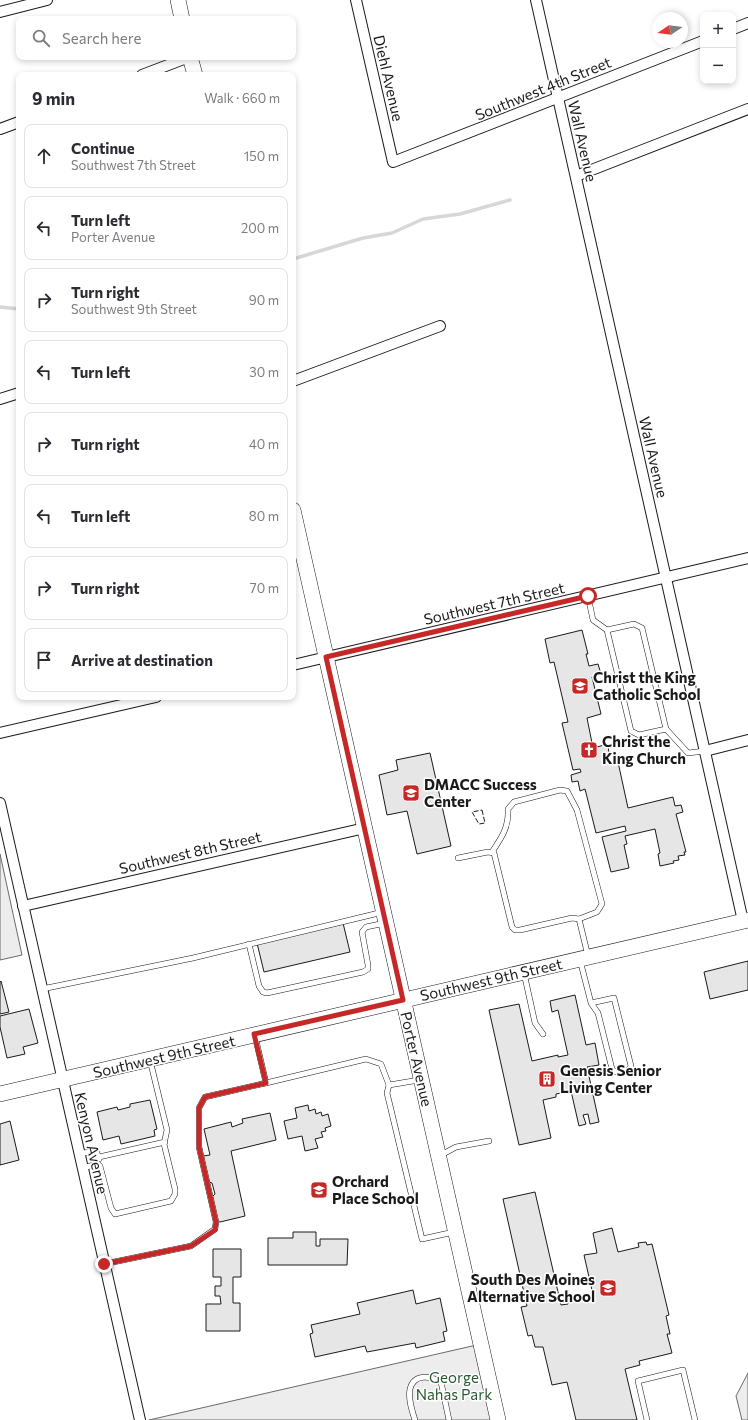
<!DOCTYPE html>
<meta charset="utf-8">
<style>
:root{--surface:#fff;--page:#f2f2f3;--text:#2b2b33;--muted:#7c7c81;--line:#e1e1e2}
body{margin:0;font-family:Commissioner,sans-serif;background:var(--page);color:var(--text)}
.controls{position:absolute;right:12px;top:12px;display:grid;overflow:hidden;border-radius:8px;box-shadow:0 2px 6px #0003}
.controls button{width:36px;height:36px;display:grid;place-items:center;padding:0;border:0;border-bottom:1px solid var(--line);background:var(--surface);color:var(--text);font:20px sans-serif}
.compass{position:absolute;left:652px;top:12px;width:36px;height:36px;border-radius:50%;background:var(--surface);box-shadow:0 2px 6px #0003;rotate:257deg}
.stop{position:absolute;width:12px;height:12px;margin:-9px;border:3px solid #c62828;border-radius:50%;background:#fff}
.stop.end{background:#c62828;border-color:#fff;box-shadow:0 1px 4px #0008}
.list{margin:0;padding:0;list-style:none}
h2{display:flex;justify-content:space-between;align-items:center;height:52px;margin:0;padding:0 16px;font-size:17px}
h2 small{font-size:13px;font-weight:400;color:var(--muted)}
.list li{display:grid;grid-template-columns:26px 1fr auto;gap:12px;align-items:center;box-sizing:border-box;height:64px;margin:0 8px 8px;padding:0 8px;border:1px solid var(--line);border-radius:8px}
.list b{display:block;font-size:15px;white-space:nowrap}
.list p{margin:0;font-size:13px;white-space:nowrap;color:var(--muted)}
.list em{font-size:13px;font-style:normal;color:var(--muted)}
.icon{flex:none;width:22px;height:22px;fill:none;stroke:currentColor;stroke-width:2;stroke-linecap:round;stroke-linejoin:round}
.map{position:relative;flex:none;width:748px;height:1420px;overflow:hidden}
.search{position:absolute;background:var(--surface);box-shadow:0 2px 6px #0003;left:16px;top:16px;width:280px;height:44px;display:flex;align-items:center;gap:10px;box-sizing:border-box;padding:0 14px;border-radius:8px;color:var(--muted);font-size:15px}
.panel{position:absolute;background:var(--surface);box-shadow:0 2px 6px #0003;left:16px;top:72px;width:280px;height:628px;border-radius:8px}
.map>svg:first-child{display:block}
</style>
<div class="map">
<svg width="748" height="1420" viewBox="0 0 748 1420">
<rect width="100%" height="100%" fill="#fff"/>
<g fill="#ededed" stroke="#6a6a6a">
<path d="M0,854L22,955L0,960Z"/>
<path d="M481,1344L498,1420H149Z"/>
<path d="M748,1373V1420H742L736,1396Z"/>
</g>
<g fill="none" stroke-linecap="round" stroke-linejoin="round">
<g stroke="#d7d7d7" stroke-width="3.5">
<path d="M293,259L363,238L392,233L423,219L460,214L510,200"/>
<path d="M0,307L19,309"/>
</g>
</g>
<g fill="#e6e6e6" stroke="#1a1a1a">
<path d="M582,630L588,654H586L589,666L598,664L601,674L592,677L601,714L587,718L593,748L608,744L610,764L618,762L628,808L673,797L675,806L681,805L683,812L676,814L686,852H684L685,855L678,856L679,860L673,861L674,863L660,866L658,854L660,853L655,829L625,836L627,844L624,845L629,868L611,872L602,837L626,831L625,826L596,833L585,789L580,791L578,781L572,782L571,775L581,772L580,769L573,770L562,723L568,722L554,662L550,663L545,639Z"/>
<path d="M430,753L451,846L417,854L407,811L387,815L379,775L398,770L396,760Z"/>
<path d="M343,923L350,952L264,972L257,943Z"/>
<path d="M748,961V990L710,999L704,972Z"/>
<path d="M1,981L9,1012L0,1014V982Z"/>
<path d="M575,995L586,1045L595,1043L599,1065L587,1067L599,1122L590,1124L588,1114L583,1115L586,1124L579,1126L571,1091L556,1094V1097L543,1100L551,1138L519,1145L489,1010L519,1004L532,1061L558,1055V1057L568,1055L558,1010L552,1012L550,1001Z"/>
<path d="M29,1009L38,1043L23,1047L25,1054L7,1058L0,1027V1016Z"/>
<path d="M150,1100L157,1129L154,1130L155,1136L121,1144L119,1136L103,1140L97,1112L117,1107L118,1110L130,1107V1104Z"/>
<path d="M308,1105L309,1111L315,1109L316,1114L321,1112L322,1116L328,1114L331,1126L325,1128L326,1131L321,1132L323,1137L315,1139L318,1148L305,1151L302,1136L288,1139L284,1121L297,1118L295,1108Z"/>
<path d="M270,1113L276,1140L231,1151L245,1216L220,1222L217,1221L212,1197L215,1194L212,1183L209,1182L203,1156L210,1155L204,1129L231,1122L232,1127L243,1123L242,1119Z"/>
<path d="M10,1121L19,1160L0,1165V1124Z"/>
<path d="M535,1192L561,1305L568,1304L567,1301L585,1297V1301L594,1299L584,1255L597,1253L593,1233L612,1228L618,1252L639,1247L638,1243L646,1242L647,1245L652,1244L669,1315L666,1316L670,1334H667L672,1353L639,1361L640,1365L625,1369L637,1420H576L567,1382L552,1385L543,1347H535L532,1335L528,1336L521,1307L527,1306L503,1199Z"/>
<path d="M293,1232H316V1246H320V1239H348L347,1265H268V1238H293Z"/>
<path d="M213,1249H241V1277H233V1303H240V1331H206V1304H221L220,1296H215V1286H221V1277H213Z"/>
<path d="M413,1290L416,1304L440,1298L447,1331L443,1332L445,1341L416,1348L415,1343L367,1352L365,1346L315,1357L310,1334L313,1333L311,1325L360,1314L357,1303Z"/>
</g>
<g fill="none" stroke-linecap="round" stroke-linejoin="round">
<g stroke="#1a1a1a" stroke-width="6">
<g id="lane">
<path d="M588,596L593,620L607,630L631,731L639,735L666,729L688,753L705,751"/>
<path d="M607,630L634,624L642,628L666,729"/>
<path d="M492,852C502,837 509,827 508,809L514,802L560,790L567,791L577,810L602,904L597,912L579,919"/>
<path d="M458,858L488,852L494,853L512,927L515,930H520L572,918L579,919L588,956"/>
<path d="M249,944L259,986L263,992L267,993L363,972L368,969V965L362,932L366,927L385,923"/>
<path d="M580,960L591,1003L598,1013L612,1069L615,1072L629,1070L631,1066L614,998L591,1003"/>
<path d="M524,973L535,1023L543,1034"/>
<path d="M42,989L193,958L383,912"/>
<path d="M255,1036L266,1083L366,1059L381,1064L389,1085"/>
<path d="M419,1080L389,1085L387,1093L422,1239L454,1232"/>
<path d="M79,1154L94,1151L97,1153L99,1159"/>
<path d="M441,1155L456,1147L489,1141"/>
<path d="M99,1157L165,1142"/>
<path d="M82,1168L98,1164L100,1166L111,1208L115,1214L171,1201L175,1194V1189L164,1144L167,1130L150,1060"/>
<path d="M104,1264L191,1246L215,1229L216,1222L199,1147V1108L205,1097L266,1083"/>
<path d="M415,1420C412,1411 408,1399 410,1389C414,1373 431,1376 441,1382L449,1420"/>
<path d="M647,1420L638,1381L683,1370L695,1420"/>
</g>
</g>
<g stroke="#1a1a1a" stroke-width="12">
<g id="street">
<path d="M356,0L393,162L703,41"/>
<path d="M536,0L743,921"/>
<path d="M0,12L47,0"/>
<path d="M733,29L748,23"/>
<path d="M142,75L189,57"/>
<path d="M0,129L19,122"/>
<path d="M576,176L748,109"/>
<path d="M293,381L440,326"/>
<path d="M0,399L19,393"/>
<path d="M293,665L748,558"/>
<path d="M0,733L156,697"/>
<path d="M705,751L748,740"/>
<path d="M0,803L140,1420"/>
<path d="M23,906L365,828"/>
</g>
</g>
<g stroke="#1a1a1a" stroke-width="16">
<g id="secondary">
<path d="M178,0L182,19"/>
<path d="M190,57L195,75"/>
<path d="M293,510L498,1420"/>
<path d="M0,1094L748,920"/>
</g>
</g>
<use href="#lane" stroke="#fff" stroke-width="5"/>
<use href="#street" stroke="#fff" stroke-width="10"/>
<use href="#secondary" stroke="#fff" stroke-width="15"/>
<path stroke="#1a1a1a" stroke-width="1" stroke-dasharray="5 2" stroke-linecap="butt" d="M482,810L485,823L479,824L472,812Z"/>
</g>
<g fill="none" stroke-linecap="round" stroke-linejoin="round">
<path stroke="#c62828" stroke-width="5" d="M104,1264L191,1246L215,1230L216,1222L199,1147V1108L205,1097L266,1083L254,1034L403,1000L326,657L588,596"/>
</g>
<defs>
<g id="school-square" transform="scale(0.9)"><rect x="-9" y="-9" width="18" height="18" rx="4" fill="#c62828" stroke="#fff"/><path d="M0-5L7-2L0 1L-7-2ZM-4 1L0 2.5L4 1V4Q0 6-4 4Z" fill="#fff"/></g>
<g id="church-square" transform="scale(0.9)"><rect x="-9" y="-9" width="18" height="18" rx="4" fill="#c62828" stroke="#fff"/><path d="M-1.2-6h2.4v3.5h3.3v2.4h-3.3V6h-2.4V-.1h-3.3v-2.4h3.3Z" fill="#fff"/></g>
<g id="university-square" transform="scale(0.9)"><rect x="-9" y="-9" width="18" height="18" rx="4" fill="#c62828" stroke="#fff"/><path d="M0-5L7-2L0 1L-7-2ZM-4 1L0 2.5L4 1V4Q0 6-4 4Z" fill="#fff"/></g>
<g id="building-square" transform="scale(0.9)"><rect x="-9" y="-9" width="18" height="18" rx="4" fill="#c62828" stroke="#fff"/><path d="M-4-6H4V6H1V3H-1V6H-4ZM-2.5-4.3h1.7v1.8h-1.7ZM.8-4.3h1.7v1.8H.8ZM-2.5-1h1.7V.8h-1.7ZM.8-1h1.7V.8H.8Z" fill="#fff"/></g>
</defs>
<g fill-rule="evenodd">
<use href="#school-square" x="580" y="686"/>
<use href="#church-square" x="589" y="750"/>
<use href="#university-square" x="411" y="793"/>
<use href="#building-square" x="547" y="1079"/>
<use href="#school-square" x="319" y="1190"/>
<use href="#school-square" x="608" y="1288"/>
</g>
<g text-anchor="middle" dominant-baseline="central" stroke-width="3" stroke-linejoin="round" paint-order="stroke">
<g font-size="15" fill="#1a1a1a" stroke="#fff">
<text transform="translate(389 78) rotate(77)">Diehl Avenue</text>
<text transform="translate(543 88) rotate(-22)">Southwest 4th Street</text>
<text transform="translate(583 141) rotate(77)">Wall Avenue</text>
<text transform="translate(654 457) rotate(77)">Wall Avenue</text>
<text transform="translate(494 603) rotate(-13)">Southwest 7th Street</text>
<text transform="translate(190 852) rotate(-13)">Southwest 8th Street</text>
<text transform="translate(491 979) rotate(-13)">Southwest 9th Street</text>
<text transform="translate(164 1056) rotate(-13)">Southwest 9th Street</text>
<text transform="translate(417 1059) rotate(77)">Porter Avenue</text>
<text transform="translate(92 1143) rotate(77)">Kenyon Avenue</text>
</g>
<g font-size="15" font-weight="bold" fill="#1a1a1a" stroke="#fff" text-anchor="start">
<text x="593" y="677">Christ the King<tspan x="593" dy="17">Catholic School</tspan></text>
<text x="602" y="741">Christ the<tspan x="602" dy="17">King Church</tspan></text>
<text x="424" y="784">DMACC Success<tspan x="424" dy="17">Center</tspan></text>
<text x="560" y="1070">Genesis Senior<tspan x="560" dy="17">Living Center</tspan></text>
<text x="332" y="1181">Orchard<tspan x="332" dy="17">Place School</tspan></text>
<text x="595" y="1279" text-anchor="end">South Des Moines<tspan x="595" dy="17">Alternative School</tspan></text>
</g>
<g font-size="15" fill="#2b5a34" stroke="#fff">
<text x="454" y="1377">George<tspan x="454" dy="17">Nahas Park</tspan></text>
</g>
</g>
</svg>
<div class="controls">
<button>+</button>
<button>−</button>
</div>
<svg class="compass" viewBox="-18 -18 36 36"><path d="M0-13l5 13h-10z" fill="#e53935"/><path d="M0 13l5-13h-10z" fill="#7c7c81"/></svg>
<div class="stop" style="left:588px;top:596px"></div>
<div class="stop end" style="left:104px;top:1264px"></div>
<div class="search"><svg class="icon" aria-label="search" viewBox="0 0 24 24"><circle cx="10" cy="10" r="6"/><path d="M15 15l6 6"/></svg>Search here</div>
<section class="panel">
<h2>9 min<small>Walk · 660 m</small></h2>
<ul class="list">
<li><svg class="icon" aria-label="ahead" viewBox="0 0 24 24"><path d="M12 20V5M6 11l6-6 6 6"/></svg><div><b>Continue</b><p>Southwest 7th Street</p></div><em>150 m</em></li>
<li><svg class="icon" aria-label="left" viewBox="0 0 24 24"><path d="M17 20v-9H6M10 6l-5 5 5 5"/></svg><div><b>Turn left</b><p>Porter Avenue</p></div><em>200 m</em></li>
<li><svg class="icon" aria-label="right" viewBox="0 0 24 24"><path d="M7 20v-9h11M14 6l5 5-5 5"/></svg><div><b>Turn right</b><p>Southwest 9th Street</p></div><em>90 m</em></li>
<li><svg class="icon" aria-label="left" viewBox="0 0 24 24"><path d="M17 20v-9H6M10 6l-5 5 5 5"/></svg><div><b>Turn left</b></div><em>30 m</em></li>
<li><svg class="icon" aria-label="right" viewBox="0 0 24 24"><path d="M7 20v-9h11M14 6l5 5-5 5"/></svg><div><b>Turn right</b></div><em>40 m</em></li>
<li><svg class="icon" aria-label="left" viewBox="0 0 24 24"><path d="M17 20v-9H6M10 6l-5 5 5 5"/></svg><div><b>Turn left</b></div><em>80 m</em></li>
<li><svg class="icon" aria-label="right" viewBox="0 0 24 24"><path d="M7 20v-9h11M14 6l5 5-5 5"/></svg><div><b>Turn right</b></div><em>70 m</em></li>
<li><svg class="icon" aria-label="arrive" viewBox="0 0 24 24"><path d="M6 21V4h12l-3 4 3 4H6"/></svg><div><b>Arrive at destination</b></div></li>
</ul>
</section>
</div>
